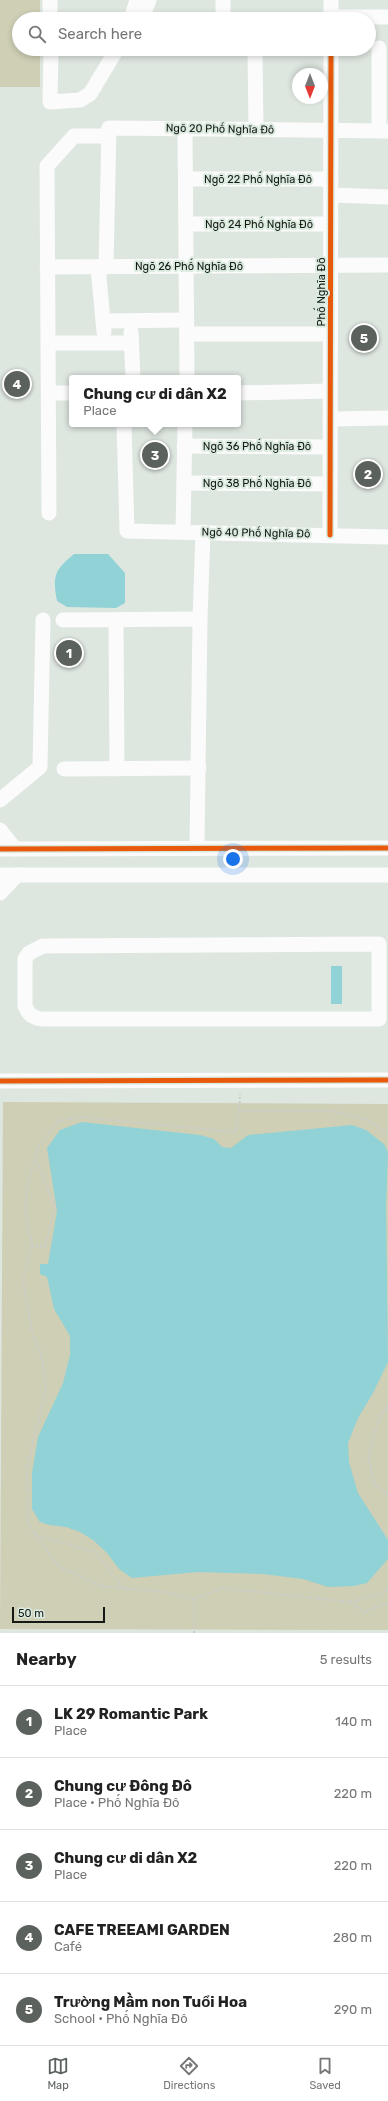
<!DOCTYPE html>
<meta charset="utf-8">
<style>
:root{--surface:#fff;--page:#f6f6f6;--text:#222;--muted:#767676;--line:#e0e0e0;--accent:#5b615c}
body{margin:0;font-family:Rubik,sans-serif;background:var(--page);color:var(--text)}
.compass{position:absolute;left:292px;top:68px;width:36px;height:36px;border-radius:50%;background:var(--surface);box-shadow:0 2px 6px #0003;rotate:180deg}
.scale{position:absolute;left:12px;bottom:10px;width:93px;box-sizing:border-box;padding-left:4px;border:2px solid #141915;border-top:0;font-size:11px;line-height:14px;white-space:nowrap;color:#141915;-webkit-text-stroke:3px #dbeadf;paint-order:stroke}
.you{position:absolute;left:233px;top:859px;width:14px;height:14px;margin:-10px;border:3px solid #fff;border-radius:50%;background:#1a73e8;box-shadow:0 0 0 6px #1a73e833}
.badge{display:grid;place-items:center;width:26px;height:26px;border-radius:50%;background:var(--accent);color:#fff;font-size:13px;font-weight:700}
.pin{position:absolute;translate:-50% -50%;border:2px solid #fff;box-shadow:0 1px 4px #0006}
.popup{position:absolute;left:69px;top:375px;width:172px;height:52px;box-sizing:border-box;display:grid;place-content:center;border-radius:4px;background:var(--surface);filter:drop-shadow(0 1px 3px #0005);font-size:13px;white-space:nowrap;color:var(--muted)}
.popup b{font-size:15px;color:var(--text)}
.popup::after{content:'';position:absolute;left:50%;top:100%;margin-left:-8px;border:8px solid transparent;border-top-color:var(--surface)}
.list{margin:0;padding:0;list-style:none}
h2{display:flex;justify-content:space-between;align-items:center;height:52px;margin:0;padding:0 16px;font-size:17px}
h2 small{font-size:13px;font-weight:400;color:var(--muted)}
.list li{display:grid;grid-template-columns:26px 1fr auto;gap:12px;align-items:center;box-sizing:border-box;height:72px;padding:0 16px;border-top:1px solid var(--line)}
.list b{display:block;font-size:15px;white-space:nowrap}
.list p{margin:0;font-size:13px;white-space:nowrap;color:var(--muted)}
.list em{font-size:13px;font-style:normal;color:var(--muted)}
.icon{flex:none;width:22px;height:22px;fill:none;stroke:currentColor;stroke-width:2;stroke-linecap:round;stroke-linejoin:round}
.map{position:relative;flex:none;width:388px;height:1633px;overflow:hidden}
.search{position:absolute;background:var(--surface);box-shadow:0 2px 6px #0003;left:12px;right:12px;top:12px;height:44px;display:flex;align-items:center;gap:10px;box-sizing:border-box;padding:0 14px;border-radius:22px;color:var(--muted);font-size:15px}
.sheet{height:412px;background:var(--surface)}
nav{display:flex;justify-content:space-around;align-items:center;box-sizing:border-box;height:56px;border-top:1px solid var(--line);background:var(--surface);font-size:11px;color:var(--muted)}
nav a{display:grid;justify-items:center;gap:2px}
nav .on{color:var(--accent)}
.map>svg:first-child{display:block}
</style>
<div class="map">
<svg width="388" height="1633" viewBox="0 0 388 1633">
<rect width="100%" height="100%" fill="#dee6e0"/>
<g fill="#cfcfb5">
<path d="M0,0H40V19H19V49H40V87H0Z"/>
<path d="M3,1102L388,1104V1630L0,1629Z"/>
</g>
<g fill="#90d2d6">
<path d="M74,554H108L125,573V603L116,608L67,607L57,601C52,575 55,570 74,554Z"/>
<rect x="331" y="966" width="11" height="38"/>
<path d="M82,1122L200,1135L214,1139L222,1147L231,1148L248,1135L352,1125L366,1130L384,1144L388,1152L386,1206L388,1362L373,1393L358,1418L348,1443L349,1462L358,1493L388,1540V1559L367,1583L354,1586L328,1587L303,1579L263,1574L198,1572L132,1578L119,1569L107,1553L93,1540L80,1532L66,1527L49,1525L40,1522L32,1509V1473L38,1437L63,1383L70,1355V1336L54,1309L47,1277L40,1274V1264H48L57,1211L47,1148L60,1130Z"/>
</g>
<g fill="none" stroke-linecap="round" stroke-linejoin="round">
<g stroke="#cacdcc" stroke-width="2" stroke-dasharray="2 2" stroke-linecap="butt">
<path d="M239,1111L240,1094"/>
<path d="M388,1134L366,1119L330,1111H239L235,1132L81,1117L58,1121L39,1146L28,1182L25,1210L32,1246L23,1281L32,1331L42,1358L46,1390L27,1467L28,1524L58,1566L101,1586L166,1592L194,1599L222,1588L350,1602L383,1593L388,1588"/>
<path d="M32,1246L45,1247L55,1207L36,1159"/>
<path d="M388,1405L380,1417L368,1457L375,1485L388,1495"/>
<path d="M36,1535L95,1552L123,1588"/>
<path d="M194,1599V1633"/>
<path d="M350,1602L364,1612L388,1603"/>
</g>
<g stroke="#fafbfa" stroke-width="15">
<path d="M50,0V19"/>
<path d="M331,17H388"/>
<path d="M131,19L137,0"/>
<path d="M142,19L149,0"/>
<path d="M223,19V0"/>
<path d="M331,19V0"/>
<path d="M51,49L50,102L80,100L90,94L117,49"/>
<path d="M255,49L256,129"/>
<path d="M185,129L187,378"/>
<path d="M379,131V48"/>
<path d="M186,179H331"/>
<path d="M331,195L388,197"/>
<path d="M186,224H331"/>
<path d="M47,267L388,265"/>
<path d="M98,267L104,332"/>
<path d="M106,267L109,128L388,131"/>
<path d="M104,321L187,320"/>
<path d="M131,332L133,378"/>
<path d="M187,334H330"/>
<path d="M48,343H131"/>
<path d="M49,393H72"/>
<path d="M238,393L330,391"/>
<path d="M330,419L388,418"/>
<path d="M124,424L127,531L388,537"/>
<path d="M184,446L330,447"/>
<path d="M184,483L330,484"/>
<path d="M49,513L47,166L74,136H108"/>
<path d="M183,532L185,424"/>
<path d="M330,535L331,49"/>
<path d="M63,620L200,619"/>
<path d="M116,620L117,769"/>
<path d="M64,769L199,768"/>
<path d="M0,800L40,767L43,620"/>
<path d="M0,830L15,849"/>
<path d="M197,847L200,619L203,532"/>
<path d="M0,849L388,848"/>
<path d="M0,875H388"/>
<path d="M0,893L17,875"/>
<path d="M379,944V1019H42C32,1017 29,1015 25,1006V959L29,953L43,946Z"/>
<path d="M0,1081L388,1080"/>
</g>
<g stroke="#dbeadf" stroke-width="8">
<g id="cycleway">
<path d="M330,535L331,49"/>
<path d="M0,849L388,848"/>
<path d="M0,1081L388,1080"/>
</g>
</g>
<use href="#cycleway" stroke="#e8590c" stroke-width="5"/>
</g>
<g text-anchor="middle" dominant-baseline="central" stroke-width="4" stroke-linejoin="round" paint-order="stroke">
<g font-size="11" fill="#141915" stroke="#dbeadf">
<text transform="translate(220 129) rotate(1)">Ngõ 20 Phố Nghĩa Đô</text>
<text x="258" y="179">Ngõ 22 Phố Nghĩa Đô</text>
<text x="259" y="224">Ngõ 24 Phố Nghĩa Đô</text>
<text x="189" y="266">Ngõ 26 Phố Nghĩa Đô</text>
<text transform="translate(321 292) rotate(-90)">Phố Nghĩa Đô</text>
<text x="257" y="446">Ngõ 36 Phố Nghĩa Đô</text>
<text x="257" y="483">Ngõ 38 Phố Nghĩa Đô</text>
<text transform="translate(256 533) rotate(1)">Ngõ 40 Phố Nghĩa Đô</text>
</g>
</g>
</svg>
<svg class="compass" viewBox="-18 -18 36 36"><path d="M0-13l5 13h-10z" fill="#e53935"/><path d="M0 13l5-13h-10z" fill="#767676"/></svg>
<div class="scale">50 m</div>
<div class="you"></div>
<div class="pin badge" style="left:69px;top:653px">1</div>
<div class="pin badge" style="left:368px;top:474px">2</div>
<div class="pin badge" style="left:155px;top:455px">3</div>
<div class="popup"><b>Chung cư di dân X2</b>Place</div>
<div class="pin badge" style="left:17px;top:384px">4</div>
<div class="pin badge" style="left:364px;top:338px">5</div>
<div class="search"><svg class="icon" aria-label="search" viewBox="0 0 24 24"><circle cx="10" cy="10" r="6"/><path d="M15 15l6 6"/></svg>Search here</div>
</div>
<section class="sheet">
<h2>Nearby<small>5 results</small></h2>
<ul class="list">
<li><span class="badge">1</span><div><b>LK 29 Romantic Park</b><p>Place</p></div><em>140 m</em></li>
<li><span class="badge">2</span><div><b>Chung cư Đông Đô</b><p>Place · Phố Nghĩa Đô</p></div><em>220 m</em></li>
<li><span class="badge">3</span><div><b>Chung cư di dân X2</b><p>Place</p></div><em>220 m</em></li>
<li><span class="badge">4</span><div><b>CAFE TREEAMI GARDEN</b><p>Café</p></div><em>280 m</em></li>
<li><span class="badge">5</span><div><b>Trường Mầm non Tuổi Hoa</b><p>School · Phố Nghĩa Đô</p></div><em>290 m</em></li>
</ul>
</section>
<nav>
<a class="on"><svg class="icon" aria-label="map" viewBox="0 0 24 24"><path d="M3 6l6-2 6 2 6-2v14l-6 2-6-2-6 2zM9 4v14M15 6v14"/></svg>Map</a>
<a><svg class="icon" aria-label="directions" viewBox="0 0 24 24"><path d="M12 3l9 9-9 9-9-9zM9 14v-3h6M13 9l2 2-2 2"/></svg>Directions</a>
<a><svg class="icon" aria-label="saved" viewBox="0 0 24 24"><path d="M7 4h10v16l-5-4-5 4z"/></svg>Saved</a>
</nav>
